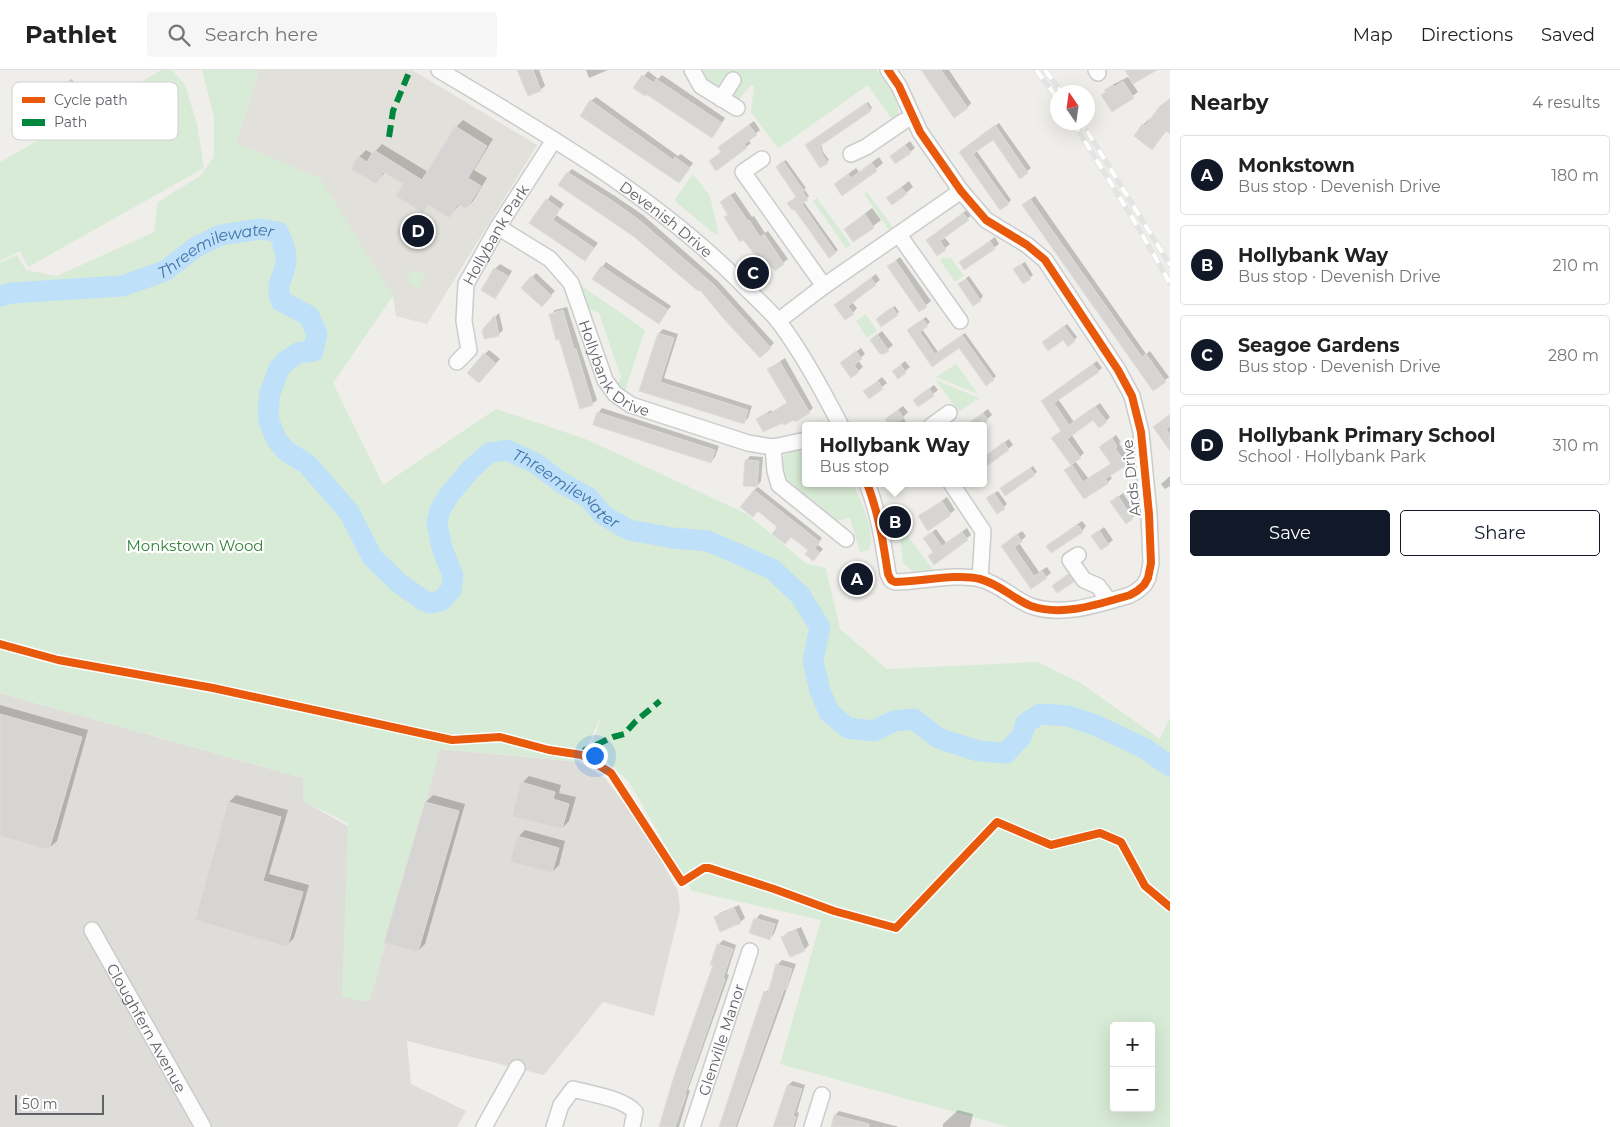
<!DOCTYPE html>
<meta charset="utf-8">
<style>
:root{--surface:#fff;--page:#f6f6f6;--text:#222;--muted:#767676;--line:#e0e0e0;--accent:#111827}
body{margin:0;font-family:Montserrat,sans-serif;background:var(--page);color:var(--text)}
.controls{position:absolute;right:15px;bottom:15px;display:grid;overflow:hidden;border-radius:5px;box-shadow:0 5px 20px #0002}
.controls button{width:45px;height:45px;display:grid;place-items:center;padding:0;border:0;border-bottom:1px solid var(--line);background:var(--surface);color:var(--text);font:25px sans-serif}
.compass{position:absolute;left:1050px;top:15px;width:45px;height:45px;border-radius:50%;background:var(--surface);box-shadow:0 5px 20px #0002;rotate:347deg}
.scale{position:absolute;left:15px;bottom:12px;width:89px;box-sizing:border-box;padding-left:5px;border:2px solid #5f6368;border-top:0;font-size:14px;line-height:18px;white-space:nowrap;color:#5f6368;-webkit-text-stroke:4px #fff;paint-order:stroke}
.you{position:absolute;left:594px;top:685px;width:18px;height:18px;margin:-12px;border:4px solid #fff;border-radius:50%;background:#1a73e8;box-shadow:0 0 0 8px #1a73e833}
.badge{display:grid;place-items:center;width:32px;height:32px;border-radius:50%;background:var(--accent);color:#fff;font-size:16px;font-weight:700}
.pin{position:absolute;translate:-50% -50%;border:2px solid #fff;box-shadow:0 1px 5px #0006}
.popup{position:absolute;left:802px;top:352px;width:185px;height:65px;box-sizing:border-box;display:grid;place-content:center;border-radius:5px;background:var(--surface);filter:drop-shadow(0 1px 4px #0005);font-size:16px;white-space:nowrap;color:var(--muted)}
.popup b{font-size:19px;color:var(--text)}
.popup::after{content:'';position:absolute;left:50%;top:100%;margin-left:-10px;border:10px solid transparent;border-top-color:var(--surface)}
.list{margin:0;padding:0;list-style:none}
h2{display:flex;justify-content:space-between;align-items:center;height:65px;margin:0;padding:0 20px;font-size:21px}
h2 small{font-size:16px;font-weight:400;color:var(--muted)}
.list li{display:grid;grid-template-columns:32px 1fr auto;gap:15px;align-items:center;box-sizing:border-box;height:80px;margin:0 10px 10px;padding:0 10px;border:1px solid var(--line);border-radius:5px}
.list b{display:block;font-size:19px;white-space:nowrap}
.list p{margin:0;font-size:16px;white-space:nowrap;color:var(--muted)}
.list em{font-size:16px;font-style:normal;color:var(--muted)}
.actions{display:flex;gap:10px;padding:15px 20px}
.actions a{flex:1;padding:11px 0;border:1px solid var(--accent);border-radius:5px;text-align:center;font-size:18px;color:var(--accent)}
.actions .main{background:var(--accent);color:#fff}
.icon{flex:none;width:28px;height:28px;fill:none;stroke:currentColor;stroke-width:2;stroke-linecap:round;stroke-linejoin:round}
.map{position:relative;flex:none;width:1170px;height:1057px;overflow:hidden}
header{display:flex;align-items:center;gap:30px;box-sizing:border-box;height:70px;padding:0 25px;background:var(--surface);border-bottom:1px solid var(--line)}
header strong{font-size:24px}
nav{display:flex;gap:28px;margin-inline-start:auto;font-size:18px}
.search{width:350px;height:45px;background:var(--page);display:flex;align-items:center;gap:12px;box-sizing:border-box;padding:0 18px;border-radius:5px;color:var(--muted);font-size:19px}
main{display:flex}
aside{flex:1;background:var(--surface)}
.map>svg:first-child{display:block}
</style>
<header>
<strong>Pathlet</strong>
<div class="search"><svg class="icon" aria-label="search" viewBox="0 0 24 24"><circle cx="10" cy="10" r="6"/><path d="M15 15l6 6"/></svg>Search here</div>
<nav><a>Map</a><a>Directions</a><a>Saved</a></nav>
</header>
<main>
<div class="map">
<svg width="1170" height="1057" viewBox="0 0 1170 1057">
<rect width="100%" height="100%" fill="#efeeea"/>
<path fill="#dfddda" d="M0,623L303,708V731L351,758L369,932L440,679L579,692L605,708L645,761L678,821L680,840L654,946L603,932L544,1005L407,971L411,1014L466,1041L457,1057H0Z"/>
<path fill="#e2e0da" d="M259,0H412L537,75L427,254L396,246L393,226L236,73Z"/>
<g fill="#d8ebd6" fill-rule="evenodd">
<path d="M162,0H172L185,15L197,54L204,98L28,197L20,181L0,191V92Z"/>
<path d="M202,0H259L236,73L320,108L393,226L333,313L383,415L496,339L588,370L747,444L807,494L826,498L840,559L887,599L1037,592L1079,612L1160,669L1170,647V1057H1009L780,994L821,850L692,821L629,712L591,677L602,645L579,692L440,679L369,932L342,927L348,753L303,731V708L0,623V193L17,185L26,200L57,206L154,162L158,132L200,106L214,87V47ZM1114,956H1151V1038H1114Z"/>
<path d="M697,0H876C885,12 901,30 898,47L893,51L868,15L779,78L777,77L751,42L754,17L751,15L736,33L722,17L718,18L705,12Z"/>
<path d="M693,104L710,126L718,162L716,165L676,132L675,129Z"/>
<path d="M867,122L893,158L889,160L864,124Z"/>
<path d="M817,128L851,175L846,178L813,131Z"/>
<path d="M944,187L946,189L951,188L964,206L955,212L940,190Z"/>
<path d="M414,199L426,206L418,219L406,212Z"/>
<path d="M579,214L645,260L624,324L616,317L621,307L599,243L586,238Z"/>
<path d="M866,244L877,261L867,268L856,251Z"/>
<path d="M956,294L978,324L936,307Z"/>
<path d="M936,310L979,328L959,342Z"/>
<path d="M800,380L806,387V394L801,403L806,406V413H817L824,418L827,413H853C861,433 876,459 869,480L860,482L850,448L836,451L829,450L785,416C781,395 774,383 800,380Z"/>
<path d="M898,453L934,501L915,503L903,493Z"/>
</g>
<g fill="#0003">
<path d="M519,0H539L545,16L540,20Z"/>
<path d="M586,0H608L589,8Z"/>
<path d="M923,0H949L971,33L967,38Z"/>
<path d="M648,1L658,9L662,5L725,48L716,62L635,18Z"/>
<path d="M1128,7L1138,22L1113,40L1106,21L1110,16Z"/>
<path d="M72,9L81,26L79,28L46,24Z"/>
<path d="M596,27L678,86L681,84L693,93L683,107L591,31Z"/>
<path d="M1170,28V60H1167L1152,78L1143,55L1149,49L1151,50L1161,37Z"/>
<path d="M868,32L872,38L870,40L821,74L823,82L829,90L820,96L808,74Z"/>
<path d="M463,50L493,69L474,100L487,108L473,131L466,138L460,134L449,147L429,134L422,141L405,114L385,102L376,113L359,87L366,80L373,84L382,74L428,102L456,57Z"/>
<path d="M754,51L760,60L748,70L751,73L746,77L723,81L724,73Z"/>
<path d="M999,53L1031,98L1020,107L993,69L976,80L1011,130L1008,133L964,79Z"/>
<path d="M910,71L915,78L910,82L891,86Z"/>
<path d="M879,87L883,93L843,125L835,114L856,98L859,102Z"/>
<path d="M786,90L806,118L804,119L809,126L803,131L838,180L829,186L795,137L798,126L779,95Z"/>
<path d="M572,99L615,126L643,145L718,211L774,273L770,277L568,103Z"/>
<path d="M909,111L913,117L906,123L888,128Z"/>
<path d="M735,122L752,147L754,146L765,163L768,161L788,189L775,199L729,144L726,128Z"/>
<path d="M551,125L564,134L556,145L598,173L585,190L531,153Z"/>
<path d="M1035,126L1146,284L1150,281L1169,307L1153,319L1028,131Z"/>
<path d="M872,138L881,150L854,171L845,159Z"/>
<path d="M968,139L972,145L944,167L950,174L938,184L932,166Z"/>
<path d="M995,167L999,174L965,199L960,192Z"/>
<path d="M900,187L931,231L919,241L889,196Z"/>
<path d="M606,192L671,236L659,252L594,208Z"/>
<path d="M1025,192L1033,205L1024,212L1018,196Z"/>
<path d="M500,194L512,201L499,223L495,227V199Z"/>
<path d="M536,203L555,221L541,235L523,218Z"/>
<path d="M876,204L880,210L852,232L857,238L853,243L840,231Z"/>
<path d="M969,206L983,226L980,230L959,214Z"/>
<path d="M895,236L899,242L897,244L879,247Z"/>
<path d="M567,237L597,330L592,334L551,245L555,240Z"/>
<path d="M499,243L503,260L499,264L483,260Z"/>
<path d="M926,247L930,252L922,259L938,282L965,263L996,306L993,309L960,276L933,295L911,257Z"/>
<path d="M1067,254L1077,267L1074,270L1063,269L1044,272Z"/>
<path d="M663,259L678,264L664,308L752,336L748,348L744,352L640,321L659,263Z"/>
<path d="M882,261L893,275L882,284L871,270Z"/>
<path d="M861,278L865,284L858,290L863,297L851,307L846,289Z"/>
<path d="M489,280L500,289L483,307L485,284Z"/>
<path d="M785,288L813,338L809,342L783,351L758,349L771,340L772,342L788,332L769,299Z"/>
<path d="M905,291L910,297L898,307L894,301Z"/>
<path d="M1097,291L1102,298L1098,301L1058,329L1074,352L1100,333L1110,347L1106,351L1094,348L1071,364L1084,383L1075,391L1088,408L1112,393L1101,377L1116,365L1121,372L1119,373L1130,390L1109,405L1112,408L1108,412L1084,427L1065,401L1072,395L1053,368L1062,360L1042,331Z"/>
<path d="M882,307L887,313L869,327L865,321Z"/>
<path d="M934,315L938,320L918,336L914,330Z"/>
<path d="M903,336L908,342L903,347L907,354L906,356H891V345Z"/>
<path d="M602,338L719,376L715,387L711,392L598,343Z"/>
<path d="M988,339L992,345L979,356H965Z"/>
<path d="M1170,345V379L1154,357Z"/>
<path d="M1009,369L1013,375L984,397V387Z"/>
<path d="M750,386L763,387L761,411L757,416L746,391Z"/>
<path d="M1033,396L1037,402L1034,404L1004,416Z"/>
<path d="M1170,406V416L1165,419L1161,414Z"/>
<path d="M758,417L822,468L817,474L823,479L817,486L779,456L754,420Z"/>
<path d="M998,421L1007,434L997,443L991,425Z"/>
<path d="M1123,423L1137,444L1126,453L1112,432Z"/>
<path d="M947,427L955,440L928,459L920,446Z"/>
<path d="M1082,451L1086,456L1082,461L1048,476Z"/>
<path d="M1104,457L1113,470L1108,474L1093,466Z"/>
<path d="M967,458L971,465L934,493V481L925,468L936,459L946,473Z"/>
<path d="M1022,461L1026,466L1019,473L1039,502L1047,497L1051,503L1031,518L1002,476Z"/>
<path d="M1073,501L1077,507L1073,511L1054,516Z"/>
<path d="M0,635L88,660L57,771L49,778L0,765Z"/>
<path d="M529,706L561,715L559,723L576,727L569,751L562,758L522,713Z"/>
<path d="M236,725L288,740L269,804L309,815L294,868L287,875L197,850L229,732Z"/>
<path d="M433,725L465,734L425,874L418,881L386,872L426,732Z"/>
<path d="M525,760L565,771L559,795L552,802L518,767Z"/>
<path d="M739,835L745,848L740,852L715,847L720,843Z"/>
<path d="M760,844L779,850L774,864L769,869L756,849Z"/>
<path d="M801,857L809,875L804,880L791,886L783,867L787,863Z"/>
<path d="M723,870L736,875L727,904L729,905L688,1020H690L679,1057H661L714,895L718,875Z"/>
<path d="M782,890L796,894L737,1057H720L766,922L771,917L777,895Z"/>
<path d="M793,1011L805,1015L797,1042L799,1043L795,1057H775L788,1015Z"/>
<path d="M958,1040L973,1044L970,1057H943V1054Z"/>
<path d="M839,1041L899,1057H832L835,1045Z"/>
</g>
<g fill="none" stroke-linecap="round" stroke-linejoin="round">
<path stroke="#bfe0f9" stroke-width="21" id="s1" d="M0,226L11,223L122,216L165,201L196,177L221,165L260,159L278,162C282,171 286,179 286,189C286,206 274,212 281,231L309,246L317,264L313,281L298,283L286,291L279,299L270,323L268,340L269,351L276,369L286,381L307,394L349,442L372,487L399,513L423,530L430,533L441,531L451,520L453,506L442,478L437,453L440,440L449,425L471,399L489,383L507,380L535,393L562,413L589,428L603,445L629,460L673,468L708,471L772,499L800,525L820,557L813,591L820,621L829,642L848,658L874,661L894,651L914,649L938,668L978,681L1006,683L1021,667L1026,653L1040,644L1068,646L1095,655L1144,678L1170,696"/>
</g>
<g fill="#d6d5d3" stroke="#deddd9">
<path d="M517,0H533L541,21L528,26Z"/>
<path d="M921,0H941L968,38L954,48Z"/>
<path d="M1125,0H1157L1133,14Z"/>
<path d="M642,5L654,13L656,9L722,53L712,68L646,24L645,26L633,18Z"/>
<path d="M70,10L80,29L53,44L42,25Z"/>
<path d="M1123,11L1134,28L1112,42L1101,25L1106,22L1104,20L1113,15L1114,17Z"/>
<path d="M1170,29V64L1166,61L1152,80L1134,66L1142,54L1145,56L1160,36Z"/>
<path d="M590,30L673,90L675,87L690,98L679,113L580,46Z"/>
<path d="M866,33L871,41L820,76L822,84L828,93L820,98L805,75Z"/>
<path d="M749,55L757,65L744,74L747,78L716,101L709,91L721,82L718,77Z"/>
<path d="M995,55L1028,103L1020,109L993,70L973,84L1009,134L1000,140L959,82Z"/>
<path d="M455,56L487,76L468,108L481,116L466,139L458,134L449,148L428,135L423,143L396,126L403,114L383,102L376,114L351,99L358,86L367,92L374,80L422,110Z"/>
<path d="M905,75L911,83L895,94L890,86Z"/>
<path d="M783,91L804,121L803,122L808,130L802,134L836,183L829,188L794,139L792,140L787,133L796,127L776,97Z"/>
<path d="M872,93L877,101L842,126L834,114L848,104L851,108Z"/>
<path d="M567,102L611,130L638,149L714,215L771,278L760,288L724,249L700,220L698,221L633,166L558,115Z"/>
<path d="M901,117L907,124L892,135L886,128Z"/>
<path d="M730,125L748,151L749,150L760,167L764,164L784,194L775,201L765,190L761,192L743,170L740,172L724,147L728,145L720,132Z"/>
<path d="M546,129L560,139L553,150L594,178L585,191L529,153Z"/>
<path d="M1030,129L1142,287L1146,284L1166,312L1153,321L1022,135Z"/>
<path d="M963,143L969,150L940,171L946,180L937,186L926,170Z"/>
<path d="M865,144L874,158L853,172L844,159Z"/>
<path d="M990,171L995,179L964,200L959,192Z"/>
<path d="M896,191L927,237L919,242L887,196Z"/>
<path d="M1021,194L1031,209L1023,214L1013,199Z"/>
<path d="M601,196L668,240L659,254L592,209Z"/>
<path d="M494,198L508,206L495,229L481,220Z"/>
<path d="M531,206L552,226L542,237L521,218Z"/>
<path d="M871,208L876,215L848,236L854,244L845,250L834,235Z"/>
<path d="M966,209L981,231L973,236L958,214Z"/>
<path d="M892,237L898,245L881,257L876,249Z"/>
<path d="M563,240L574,279H576L593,335L580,339L559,269L556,270L549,244Z"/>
<path d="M495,245L499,266L484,269L482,260Z"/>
<path d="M923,249L928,256L920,262L935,284L962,265L994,310L986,316L959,278L932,297L907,260Z"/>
<path d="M1064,256L1075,271L1068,277L1063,270L1048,281L1042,272Z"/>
<path d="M658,263L674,268L660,312L748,340L744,354L639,321Z"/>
<path d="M877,264L889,281L884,284H880L870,270Z"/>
<path d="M856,281L862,289L854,295L859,302L851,308L840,293Z"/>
<path d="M484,283L496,294L479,313L467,303Z"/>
<path d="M780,292L810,343L795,352L794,350L784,355L783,353L763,362L756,349L766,343L767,345L787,333L767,299Z"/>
<path d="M1093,294L1099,302L1054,333L1069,355L1095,336L1107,352L1099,358L1093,350L1067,369L1081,388L1071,395L1051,368L1061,361L1041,331Z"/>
<path d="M901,295L906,303L898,309L892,301Z"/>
<path d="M878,311L883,319L869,329L863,321Z"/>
<path d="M929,318L934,326L918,337L913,330Z"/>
<path d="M898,340L904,348L898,352L901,356H890L885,349Z"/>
<path d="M597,342L715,380L711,393L593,355Z"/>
<path d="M983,343L988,350L981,356H965Z"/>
<path d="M1170,344V356L1166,359L1170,365V381L1153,357Z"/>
<path d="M1112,368L1117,377L1115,378L1127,395L1105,409L1109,413L1084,429L1064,400L1072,395L1083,412L1111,394L1099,377Z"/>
<path d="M1004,372L1009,380L984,398V387Z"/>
<path d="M745,390L759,391L757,417L743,416Z"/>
<path d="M1030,398L1035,405L1005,426L1000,418Z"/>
<path d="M754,420L820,472L815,478L820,483L813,491L805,484L808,480L791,467L785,474L772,464L777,457L758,441L753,447L740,437Z"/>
<path d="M994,423L1005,439L997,444L986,428Z"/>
<path d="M1118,426L1133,449L1126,454L1110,432Z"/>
<path d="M942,431L951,445L928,461L918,446Z"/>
<path d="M1075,456H1079L1083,462L1051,483L1046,476Z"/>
<path d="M1099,460L1109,475L1101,480L1091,466Z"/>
<path d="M932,462L942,476L962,462L968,470L934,495L928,486L933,482L923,468Z"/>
<path d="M1017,464L1022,472L1014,477L1034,506L1042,501L1047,508L1031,519L1001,476Z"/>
<path d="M1068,504L1074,512L1057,523L1052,516Z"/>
<path d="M0,644L82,667L49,780L0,766Z"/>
<path d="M521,712L555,722L553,729L569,734L562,759L512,746Z"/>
<path d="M228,732L281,747L263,811L303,822L287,877L195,850Z"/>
<path d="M425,732L459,741L418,882L384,873Z"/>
<path d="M517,766L559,778L552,803L510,792Z"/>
<path d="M734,838L741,853L720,862L714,847Z"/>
<path d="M754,848L775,854L770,870L749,863Z"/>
<path d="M796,860L805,881L790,887L781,867Z"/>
<path d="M717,874L733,879L723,908L725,909L685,1024L686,1025L675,1057H659L674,1006L713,895H710Z"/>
<path d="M776,894L792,899L786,920L784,919L735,1057H719L764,921L768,923Z"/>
<path d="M787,1015L802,1019L793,1046L796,1047L793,1057H773Z"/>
<path d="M834,1045L869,1054V1057H831Z"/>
</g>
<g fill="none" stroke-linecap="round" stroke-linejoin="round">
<g stroke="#cbcccc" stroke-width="18">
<g id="minor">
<path id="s2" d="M439,0C544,63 652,124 739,211C752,225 767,237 779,252C803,284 822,320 841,356"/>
<path d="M692,0L701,16L737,38"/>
<path d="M1096,0L1098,3"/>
<path d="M721,29L733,10"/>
<path d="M851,84L866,77L904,51L913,48"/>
<path d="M762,89L743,102L824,216"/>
<path id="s3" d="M498,157L550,189L571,213L605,310L615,324L631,335L748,373L773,377L806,370"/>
<path d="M899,165L960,251"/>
<path d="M778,251L824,216L961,121"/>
<path id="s4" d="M457,292L469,280L464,251L466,214L498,157L554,70"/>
<path d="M931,356L949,343"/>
<path d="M773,377L775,401L779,415L846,469"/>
<path d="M867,413C879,445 883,471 888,504L891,510L895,512C921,512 956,503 980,509C1000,514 1013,529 1031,536C1063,547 1099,534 1130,525L1137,521L1144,515L1148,508L1151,493L1149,444L1141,362L1132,326L1118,300L1045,190L1027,175L986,150L961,121L920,62L899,16L888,0"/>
<path d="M951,413L983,461L980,509"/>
<path d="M1078,485L1070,490L1084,510L1098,516L1109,531"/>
<path id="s5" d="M92,860L203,1057"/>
<path d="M484,1057L517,998"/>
<path d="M554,1057L561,1035L573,1019C590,1024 623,1028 635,1042L632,1057"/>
<path id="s6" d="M692,1057L750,881"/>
<path d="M812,1057L822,1025"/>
</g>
</g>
<use href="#minor" stroke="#fdfcfc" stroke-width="15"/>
<g stroke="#e4e4e4" stroke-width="5.5">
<g id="rail">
<path d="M1036,0L1058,29"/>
<path d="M1045,0L1060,20"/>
<path d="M1073,52L1133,149L1170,213"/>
<path d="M1087,61L1170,195"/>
</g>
</g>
<use href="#rail" stroke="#fff" stroke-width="4" stroke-dasharray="11" stroke-linecap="butt"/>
<g stroke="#00873e" stroke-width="6" stroke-dasharray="12 6" stroke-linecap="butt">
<path d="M389,67L393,41L410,0"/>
<path d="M582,685L585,680L613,667L624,664L636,651L660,631"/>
</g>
<g stroke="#fff" stroke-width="11">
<g id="cycleway">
<path d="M867,413C879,445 883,471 888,504L891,510L895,512C921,512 956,503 980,509C1000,514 1013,529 1031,536C1063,547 1099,534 1130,525L1137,521L1144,515L1148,508L1151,493L1149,444L1141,362L1132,326L1118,300L1045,190L1027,175L986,150L961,121L920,62L899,16L888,0"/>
<path d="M0,574L58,590L213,618L452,670L500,667L549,680L582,685L611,703L682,812L704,798H709L774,819L834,841L896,858L997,752L1051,775L1100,763L1121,772L1145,816L1170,837"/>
</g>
</g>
<use href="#cycleway" stroke="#e8590c" stroke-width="8"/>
</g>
<g text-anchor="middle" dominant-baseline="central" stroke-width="4.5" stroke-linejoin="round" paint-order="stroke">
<g font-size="15" fill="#5f6368" stroke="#fff">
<text stroke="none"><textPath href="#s2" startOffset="272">Devenish Drive</textPath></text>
<text stroke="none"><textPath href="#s4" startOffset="141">Hollybank Park</textPath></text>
<text stroke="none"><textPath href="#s3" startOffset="192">Hollybank Drive</textPath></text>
<text transform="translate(1131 408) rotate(-96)">Ards Drive</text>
<text stroke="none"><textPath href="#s5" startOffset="112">Cloughfern Avenue</textPath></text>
<text stroke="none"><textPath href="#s6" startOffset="92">Glenville Manor</textPath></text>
</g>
<g font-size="15" fill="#348238" stroke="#fff">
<text x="195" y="475">Monkstown Wood</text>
</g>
<g font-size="16" font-style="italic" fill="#4174aa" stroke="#fff">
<text stroke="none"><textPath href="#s1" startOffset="225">Threemilewater</textPath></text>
<text stroke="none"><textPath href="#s1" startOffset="1050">Threemilewater</textPath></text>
</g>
</g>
<rect x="12" y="12" width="166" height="58" rx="8" fill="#fff" stroke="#cfd0d2" stroke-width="1"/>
<rect x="22" y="27" width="23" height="6" fill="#e8590c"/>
<rect x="22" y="49" width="23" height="7" fill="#00873e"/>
<g font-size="14" fill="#5f6368">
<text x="54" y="35">Cycle path</text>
<text x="54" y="57">Path</text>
</g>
</svg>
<div class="controls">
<button>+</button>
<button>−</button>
</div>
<svg class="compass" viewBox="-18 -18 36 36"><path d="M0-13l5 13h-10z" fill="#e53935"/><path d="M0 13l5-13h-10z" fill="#767676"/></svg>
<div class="scale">50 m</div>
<div class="you"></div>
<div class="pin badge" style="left:857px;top:509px">A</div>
<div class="pin badge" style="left:895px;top:452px">B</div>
<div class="popup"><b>Hollybank Way</b>Bus stop</div>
<div class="pin badge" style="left:753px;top:203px">C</div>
<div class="pin badge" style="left:418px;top:161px">D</div>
</div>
<aside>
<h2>Nearby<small>4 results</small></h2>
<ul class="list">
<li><span class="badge">A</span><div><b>Monkstown</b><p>Bus stop · Devenish Drive</p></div><em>180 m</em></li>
<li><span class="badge">B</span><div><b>Hollybank Way</b><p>Bus stop · Devenish Drive</p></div><em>210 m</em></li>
<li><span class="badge">C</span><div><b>Seagoe Gardens</b><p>Bus stop · Devenish Drive</p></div><em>280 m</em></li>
<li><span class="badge">D</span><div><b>Hollybank Primary School</b><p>School · Hollybank Park</p></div><em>310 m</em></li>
</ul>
<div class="actions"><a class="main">Save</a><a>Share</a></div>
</aside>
</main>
